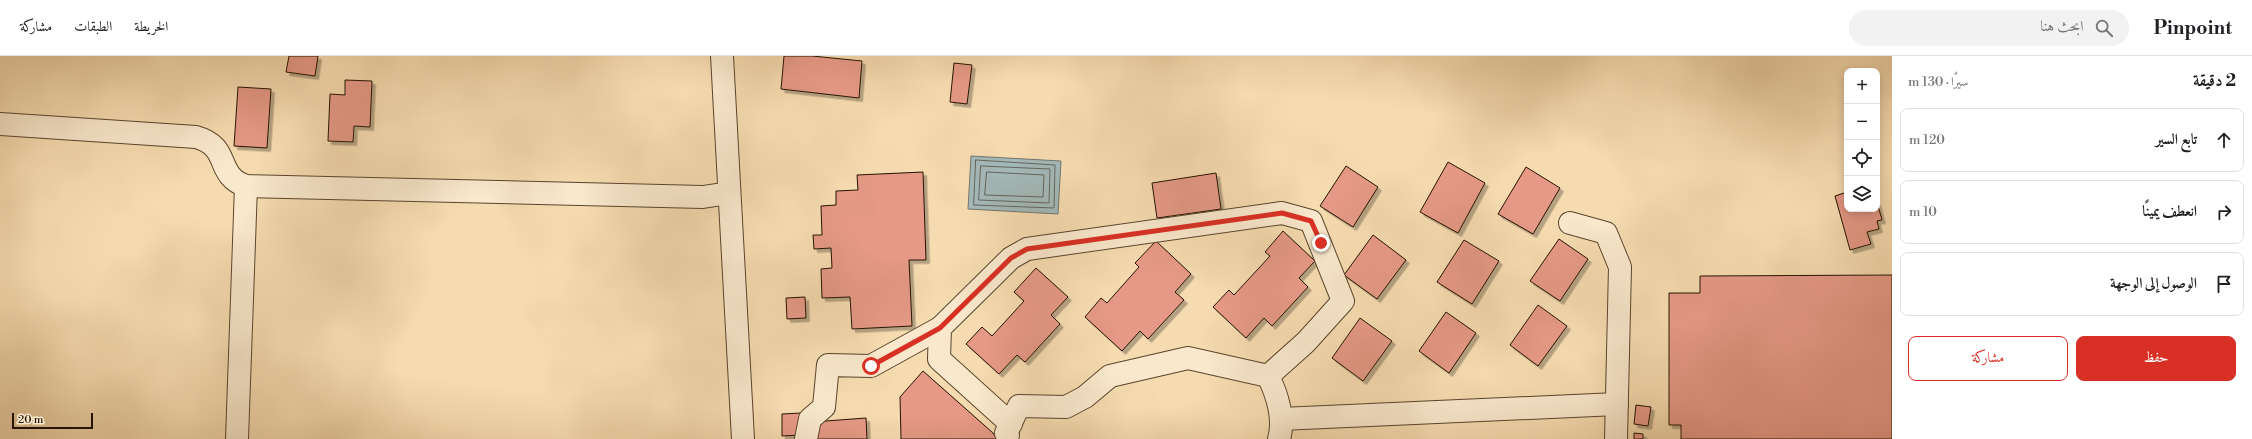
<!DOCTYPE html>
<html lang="ar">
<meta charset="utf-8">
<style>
:root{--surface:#fff;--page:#f2f2f2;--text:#202124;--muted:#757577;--line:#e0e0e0;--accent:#d93025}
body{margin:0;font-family:"Libre Bodoni",Amiri,serif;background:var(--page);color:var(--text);direction:rtl}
.controls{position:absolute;right:12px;top:12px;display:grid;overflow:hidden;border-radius:8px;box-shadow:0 2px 10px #0003}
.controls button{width:36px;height:36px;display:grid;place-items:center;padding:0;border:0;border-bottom:1px solid var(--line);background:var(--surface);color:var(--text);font:20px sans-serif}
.scale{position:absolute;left:12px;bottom:10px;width:81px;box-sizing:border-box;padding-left:4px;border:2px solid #261300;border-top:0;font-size:11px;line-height:14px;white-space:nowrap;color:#261300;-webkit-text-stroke:3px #f9e8cc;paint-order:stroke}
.stop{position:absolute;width:12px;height:12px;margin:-9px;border:3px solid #d93025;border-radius:50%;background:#fff}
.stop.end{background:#d93025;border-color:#fff;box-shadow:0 1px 4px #0008}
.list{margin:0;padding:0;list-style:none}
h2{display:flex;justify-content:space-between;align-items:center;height:52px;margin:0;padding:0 16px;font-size:17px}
h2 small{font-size:13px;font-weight:400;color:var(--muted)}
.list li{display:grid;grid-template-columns:26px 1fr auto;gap:12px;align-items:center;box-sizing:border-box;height:64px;margin:0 8px 8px;padding:0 8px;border:1px solid var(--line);border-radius:8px}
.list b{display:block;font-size:15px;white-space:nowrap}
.list em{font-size:13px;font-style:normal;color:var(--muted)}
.actions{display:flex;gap:8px;padding:12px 16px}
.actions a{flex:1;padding:9px 0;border:1px solid var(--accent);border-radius:8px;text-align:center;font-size:14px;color:var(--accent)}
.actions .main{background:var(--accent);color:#fff}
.icon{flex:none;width:22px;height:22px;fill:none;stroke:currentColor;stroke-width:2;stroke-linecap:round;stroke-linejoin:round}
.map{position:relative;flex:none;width:1892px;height:383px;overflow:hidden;direction:ltr}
header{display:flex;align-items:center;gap:24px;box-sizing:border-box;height:56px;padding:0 20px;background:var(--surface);border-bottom:1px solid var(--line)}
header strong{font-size:19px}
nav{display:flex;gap:22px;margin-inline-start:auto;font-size:14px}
.search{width:280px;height:36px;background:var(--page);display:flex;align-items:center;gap:10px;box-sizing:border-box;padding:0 14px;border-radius:22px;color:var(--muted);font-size:15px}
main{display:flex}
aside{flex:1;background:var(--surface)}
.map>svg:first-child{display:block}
</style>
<header>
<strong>Pinpoint</strong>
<div class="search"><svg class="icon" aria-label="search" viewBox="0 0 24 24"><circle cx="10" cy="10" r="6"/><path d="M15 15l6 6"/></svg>ابحث هنا</div>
<nav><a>الخريطة</a><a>الطبقات</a><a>مشاركة</a></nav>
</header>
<main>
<aside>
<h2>2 دقيقة<small>سيرًا · 130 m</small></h2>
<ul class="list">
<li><svg class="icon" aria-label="ahead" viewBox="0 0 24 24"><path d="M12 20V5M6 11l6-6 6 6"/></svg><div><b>تابع السير</b></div><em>120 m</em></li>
<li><svg class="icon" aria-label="right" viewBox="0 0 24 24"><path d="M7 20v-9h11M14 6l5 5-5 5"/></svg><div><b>انعطف يمينًا</b></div><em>10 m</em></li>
<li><svg class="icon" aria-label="arrive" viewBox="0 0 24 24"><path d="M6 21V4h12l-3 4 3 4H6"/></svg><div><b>الوصول إلى الوجهة</b></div></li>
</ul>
<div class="actions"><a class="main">حفظ</a><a>مشاركة</a></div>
</aside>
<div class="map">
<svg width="1892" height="383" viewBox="0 0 1892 383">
<defs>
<filter id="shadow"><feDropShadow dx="3.5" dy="3.5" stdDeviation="0" flood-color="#0004"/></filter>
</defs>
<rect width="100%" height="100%" fill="#f6dbb0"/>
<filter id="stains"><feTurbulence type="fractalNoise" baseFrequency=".005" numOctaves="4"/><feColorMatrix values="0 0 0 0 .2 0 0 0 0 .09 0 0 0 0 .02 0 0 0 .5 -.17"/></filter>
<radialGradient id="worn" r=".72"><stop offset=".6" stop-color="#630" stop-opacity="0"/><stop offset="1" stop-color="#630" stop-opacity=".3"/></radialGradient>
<path fill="#a3b8b8" stroke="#71766e" d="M971,100L1061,105L1058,158L968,153Z"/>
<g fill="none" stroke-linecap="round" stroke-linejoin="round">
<g stroke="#64665c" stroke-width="1">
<path d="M976,104L1055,109L1054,152L974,149Z"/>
<path d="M981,110L1050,113L1049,147L979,144Z"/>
<path d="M987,116L1044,119L1043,141L985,139Z"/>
</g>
</g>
<g fill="#e59986" stroke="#261300" filter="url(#shadow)">
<path d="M289,0H318L315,20L286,16Z"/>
<path d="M784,0H812L862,5L859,42L781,33Z"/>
<path d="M954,7L972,9L967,48L950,46Z"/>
<path d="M345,24L372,25L370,71L354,70L353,86L328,85L330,38L345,39Z"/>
<path d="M238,31L271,33L267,92L234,90Z"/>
<path d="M1448,106L1485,127L1458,177L1420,156Z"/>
<path d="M1346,110L1378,131L1353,171L1320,150Z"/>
<path d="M1526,111L1560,132L1533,178L1498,158Z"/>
<path d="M923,116L926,204H909L912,270L852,273L850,241L822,242L821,213L832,212L831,192L814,193L813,179H822L821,150L836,149V135L858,134L857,119Z"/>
<path d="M1216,117L1221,153L1157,162L1152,127Z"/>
<path d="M1847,136V153H1877V146L1882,164L1877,165L1879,173L1867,176L1871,188L1850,194L1835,140Z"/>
<path d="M1283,175L1315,205L1299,222L1308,231L1272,270L1264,262L1246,282L1213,251L1229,234L1234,239L1270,200L1265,196Z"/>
<path d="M1373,179L1406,204L1377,243L1344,219Z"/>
<path d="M1559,183L1588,203L1560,245L1530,225Z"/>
<path d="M1464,184L1499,205L1472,248L1437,226Z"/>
<path d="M1156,185L1191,218L1175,236L1184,244L1148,283L1140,275L1122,295L1085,261L1101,242L1107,247L1139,211L1135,207Z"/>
<path d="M1036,212L1068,241L1051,259L1060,268L1025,306L1017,299L999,318L966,288L982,271L992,280L1024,245L1014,236Z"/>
<path d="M1892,219V383H1681V369H1669V237H1700V220Z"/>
<path d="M805,241L806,262L787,263L786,242Z"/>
<path d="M1538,249L1567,270L1538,310L1510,289Z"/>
<path d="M1446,256L1476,277L1449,317L1419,295Z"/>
<path d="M1360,262L1392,285L1363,325L1332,302Z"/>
<path d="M923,315L993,377L997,383H901L900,341Z"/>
<path d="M1636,349L1651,351L1648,370L1634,368Z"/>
<path d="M801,357L802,379L782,380V358Z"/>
<path d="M866,362L867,383H814L812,366Z"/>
<path d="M1634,377L1643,378V383H1634Z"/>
</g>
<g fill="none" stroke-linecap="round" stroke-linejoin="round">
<g stroke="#5a452c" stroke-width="24">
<g id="minor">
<path d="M722,0L743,383"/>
<path d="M0,68L196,81C232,91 214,119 246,130L703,141L729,137"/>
<path d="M1570,167L1606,177L1620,211L1616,383"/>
<path d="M1268,320C1277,338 1285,363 1279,383"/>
<path d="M1281,363L1617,348"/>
<path d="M1011,368L939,303L940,272L1011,202L1027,193L1282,157L1311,165L1343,245L1306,286L1268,320"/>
<path d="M1008,379L1006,377L1019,350L1066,351L1085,341L1110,320L1188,302L1268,320"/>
<path d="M237,383L246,130"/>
<path d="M806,383L810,363L824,351L828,309L871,310L940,272"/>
</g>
</g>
<use href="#minor" stroke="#f9e8cc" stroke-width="22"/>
</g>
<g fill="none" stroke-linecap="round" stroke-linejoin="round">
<path stroke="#d93025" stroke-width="5" d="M871,310L940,272L1011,202L1027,193L1282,157L1311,165L1321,187"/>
</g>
<rect width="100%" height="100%" filter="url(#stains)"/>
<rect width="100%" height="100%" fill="url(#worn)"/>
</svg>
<div class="controls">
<button>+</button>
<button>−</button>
<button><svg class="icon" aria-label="locate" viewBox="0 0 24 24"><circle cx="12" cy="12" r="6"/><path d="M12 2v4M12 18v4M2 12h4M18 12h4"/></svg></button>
<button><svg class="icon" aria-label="layers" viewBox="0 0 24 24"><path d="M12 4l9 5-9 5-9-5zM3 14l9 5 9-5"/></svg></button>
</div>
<div class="scale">20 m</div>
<div class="stop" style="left:871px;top:310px"></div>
<div class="stop end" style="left:1321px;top:187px"></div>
</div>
</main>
